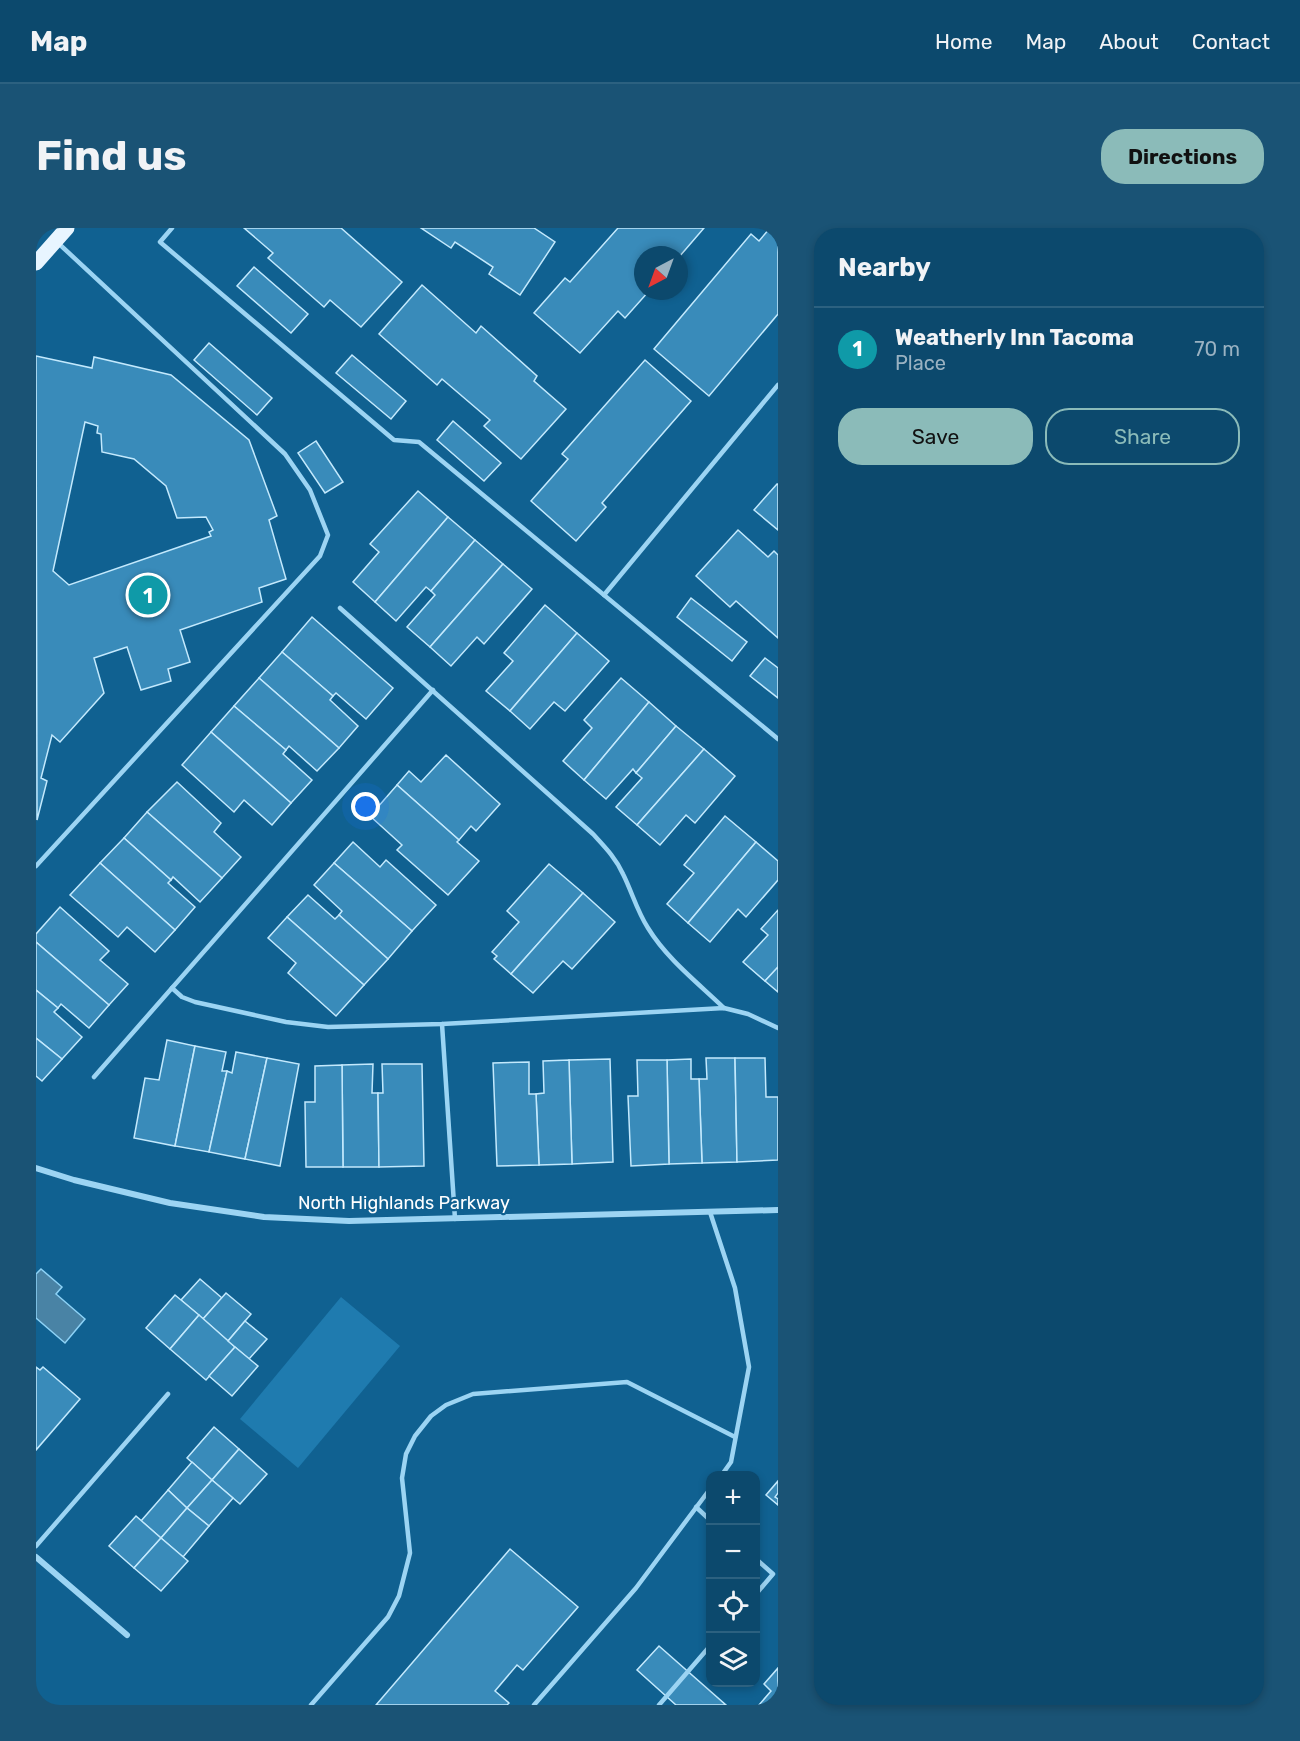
<!DOCTYPE html>
<meta charset="utf-8">
<style>
:root{--surface:#0c496d;--page:#1a5375;--text:#f1f3f6;--muted:#9ab2c2;--line:#2c6180;--accent:#8bbbb9}
body{margin:0;font-family:Rubik,sans-serif;background:var(--page);color:var(--text)}
.controls{position:absolute;right:18px;bottom:18px;display:grid;overflow:hidden;border-radius:12px;box-shadow:0 3px 9px #0003}
.controls button{width:54px;height:54px;display:grid;place-items:center;padding:0;border:0;border-bottom:2px solid var(--line);background:var(--surface);color:var(--text);font:30px sans-serif}
.compass{position:absolute;left:598px;top:18px;width:54px;height:54px;border-radius:50%;background:var(--surface);box-shadow:0 3px 9px #0003;rotate:221deg}
.you{position:absolute;left:330px;top:579px;width:21px;height:21px;margin:-15px;border:4px solid #fff;border-radius:50%;background:#1a73e8;box-shadow:0 0 0 9px #1a73e833}
.badge{display:grid;place-items:center;width:39px;height:39px;border-radius:50%;background:var(--accent);color:#fff;font-size:20px;font-weight:700}
.pin{position:absolute;translate:-50% -50%;border:3px solid #fff;box-shadow:0 2px 6px #0006}
.list{margin:0;padding:0;list-style:none}
h2{display:flex;justify-content:space-between;align-items:center;height:78px;margin:0;padding:0 24px;font-size:26px}
h2 small{font-size:20px;font-weight:400;color:var(--muted)}
.list li{display:grid;grid-template-columns:39px 1fr auto;gap:18px;align-items:center;box-sizing:border-box;height:84px;padding:0 24px;border-top:2px solid var(--line)}
.list b{display:block;font-size:22px;white-space:nowrap}
.list p{margin:0;font-size:20px;white-space:nowrap;color:var(--muted)}
.list em{font-size:20px;font-style:normal;color:var(--muted)}
.actions{display:flex;gap:12px;padding:18px 24px}
.actions a{flex:1;padding:14px 0;border:2px solid var(--accent);border-radius:24px;text-align:center;font-size:21px;color:var(--accent)}
.actions .main{background:var(--accent);color:#111}
.icon{flex:none;width:33px;height:33px;fill:none;stroke:currentColor;stroke-width:2;stroke-linecap:round;stroke-linejoin:round}
.map{position:relative;flex:none;width:742px;height:1477px;overflow:hidden;border-radius:24px}
header{display:flex;align-items:center;gap:36px;box-sizing:border-box;height:84px;padding:0 30px;background:var(--surface);border-bottom:2px solid var(--line)}
header strong{font-size:28px}
nav{display:flex;gap:33px;margin-inline-start:auto;font-size:21px}
.intro{display:flex;align-items:center;justify-content:space-between;box-sizing:border-box;height:144px;padding:0 36px}
h1{margin:0;font-size:42px}
.button{padding:15px 27px;border-radius:24px;background:var(--accent);color:#111;font-size:21px;font-weight:700}
main{display:flex;gap:36px;padding:0 36px}
aside{flex:1;background:var(--surface);border-radius:24px;box-shadow:0 3px 9px #0003}
.map>svg:first-child{display:block}
</style>
<header>
<strong>Map</strong>
<nav><a>Home</a><a>Map</a><a>About</a><a>Contact</a></nav>
</header>
<div class="intro"><h1>Find us</h1><a class="button">Directions</a></div>
<main>
<div class="map">
<svg width="742" height="1477" viewBox="0 0 742 1477">
<rect width="100%" height="100%" fill="#106191"/>
<path fill="#1f7baf" d="M305,1069L364,1118L262,1240L204,1191Z"/>
<path fill="#4983a5" stroke="#8dd2f6" stroke-width="1.5" d="M5,1041L26,1059L20,1066L49,1091L29,1115L0,1090V1046Z"/>
<g fill="#398bba" stroke="#c3e9fd" stroke-width="1.5" fill-rule="evenodd">
<path d="M208,0H305L366,54L325,99L294,72L288,79L232,30L237,25Z"/>
<path d="M385,0H498L519,14L484,67L453,46L457,39L419,14L415,20Z"/>
<path d="M582,0H668L643,29V27H607V63H613L589,90L582,83L544,125L498,85L529,50L534,54Z"/>
<path d="M734,0H742V86L673,168L618,121L715,6L723,13Z"/>
<path d="M218,39L272,86L255,105L201,58Z"/>
<path d="M386,57L440,105L445,98L501,148L498,153L530,181L485,231L448,198L454,192L406,151L401,157L343,106Z"/>
<path d="M173,115L236,170L221,187L158,132Z"/>
<path d="M316,127L370,173L355,191L300,145Z"/>
<path d="M0,128L56,140L58,129L135,147L213,212L241,288L233,292L250,351L223,360L226,374L144,402L154,434L132,441L135,453L105,462L91,419L58,430L68,465L24,514L16,507L5,550L11,553L1,592ZM49,194L62,198L61,205L65,206L66,224L98,231L130,258L141,290L170,289L177,302L173,304L175,308L33,357L17,343Z"/>
<path d="M609,132L655,173L566,275L570,279L540,313L495,273L532,231L526,226Z"/>
<path d="M417,193L465,235L448,253L401,212Z"/>
<path d="M280,213L307,254L289,265L262,225Z"/>
<path d="M741,256H742V302L718,282Z"/>
<path d="M382,263L412,289L339,374L317,354L343,324L334,316Z"/>
<path d="M412,289L439,312L395,363L390,359L360,393L339,374Z"/>
<path d="M702,302L732,329L738,323L742,327V410L700,373L694,379L660,348Z"/>
<path d="M439,312L467,336L394,419L371,399L399,367L395,363Z"/>
<path d="M467,336L496,361L448,416L441,409L415,438L394,419Z"/>
<path d="M655,370L711,414L696,433L641,389Z"/>
<path d="M509,377L541,405L474,483L450,463L477,433L468,425Z"/>
<path d="M276,389L357,460L330,491L300,465L297,468L246,424Z"/>
<path d="M541,405L573,433L529,483L518,474L494,501L474,483Z"/>
<path d="M246,424L297,468L294,472L322,498L303,520L223,450Z"/>
<path d="M729,430L742,440V470L714,448Z"/>
<path d="M223,450L303,520L281,543L253,518L250,522L198,478Z"/>
<path d="M585,450L613,474L548,552L527,533L556,500L548,492Z"/>
<path d="M613,474L640,498L600,545L597,541L570,571L548,552Z"/>
<path d="M198,478L250,522L247,526L276,552L255,575L175,504Z"/>
<path d="M640,498L668,521L601,597L580,579L606,550L600,545Z"/>
<path d="M175,504L255,575L236,597L208,572L198,584L146,537Z"/>
<path d="M668,521L699,548L659,595L650,587L624,617L601,597Z"/>
<path d="M410,527L464,576L440,603L435,598L423,612L361,557L373,543L385,554Z"/>
<path d="M141,554L185,595L178,604L205,629L186,650L111,584Z"/>
<path d="M361,557L423,612L421,614L443,633L412,667L361,622L366,617L334,588Z"/>
<path d="M111,584L186,650L164,674L137,649L135,652L88,610Z"/>
<path d="M689,588L720,614L652,695L631,676L658,645L648,637Z"/>
<path d="M88,610L135,652L132,655L159,679L139,702L64,635Z"/>
<path d="M317,614L344,639L350,632L400,677L376,703L298,635Z"/>
<path d="M720,614L742,633V652L710,689L702,681L674,714L652,695Z"/>
<path d="M64,635L139,702L119,724L91,699L82,709L34,667Z"/>
<path d="M298,635L376,703L352,731L303,687L306,683L278,657Z"/>
<path d="M513,636L547,665L475,746L458,731L461,728L456,724L483,694L471,683Z"/>
<path d="M547,665L579,694L536,741L527,733L497,765L475,746Z"/>
<path d="M272,667L299,691L303,687L352,731L328,757L251,689Z"/>
<path d="M24,679L73,723L64,732L92,756L73,777L0,714V706Z"/>
<path d="M742,682V739L729,753L707,734L732,707L725,701Z"/>
<path d="M251,689L328,757L300,788L252,745L260,735L232,710Z"/>
<path d="M0,714L73,777L53,800L25,776L22,780L0,762Z"/>
<path d="M742,739V764L729,753Z"/>
<path d="M0,762L22,780L18,784L46,809L26,831L0,810Z"/>
<path d="M0,810L26,831L6,853L0,848Z"/>
<path d="M131,812L159,818L139,918L98,910L109,850L123,852Z"/>
<path d="M159,818L190,824L186,843H191L173,924L139,918Z"/>
<path d="M200,824L231,830L209,931L173,924L191,843L196,845Z"/>
<path d="M231,830L263,836L244,938L209,931Z"/>
<path d="M670,830H699L701,934L666,935L663,851H671Z"/>
<path d="M699,830H729L730,869H742V932L701,934Z"/>
<path d="M574,831L577,934L536,936L533,832Z"/>
<path d="M655,831V851H663L666,935L633,936L631,832Z"/>
<path d="M533,832L536,936L503,937L500,866L508,865L507,833Z"/>
<path d="M601,832H631L633,936L595,938L592,868H602Z"/>
<path d="M493,834V866H500L503,937L461,938L457,835Z"/>
<path d="M337,836L336,865H342L343,939H307L306,837Z"/>
<path d="M346,836H386L388,938L343,939L342,865H347Z"/>
<path d="M306,837L307,939H270L269,874H279V838Z"/>
<path d="M164,1051L186,1070L167,1091L145,1072Z"/>
<path d="M190,1065L215,1086L192,1113L167,1091Z"/>
<path d="M139,1067L163,1087L134,1121L110,1100Z"/>
<path d="M163,1087L199,1119L170,1152L134,1121Z"/>
<path d="M209,1093L231,1111L213,1131L192,1113Z"/>
<path d="M199,1119L222,1138L196,1168L173,1148Z"/>
<path d="M0,1139L4,1142L7,1139L44,1171L0,1222Z"/>
<path d="M178,1199L203,1221L176,1252L151,1230Z"/>
<path d="M203,1221L231,1246L204,1276L176,1252Z"/>
<path d="M156,1234L176,1252L151,1280L132,1262Z"/>
<path d="M176,1252L197,1270L173,1298L151,1280Z"/>
<path d="M742,1253V1265L739,1269L742,1271V1277L730,1267Z"/>
<path d="M132,1262L151,1280L125,1310L105,1293Z"/>
<path d="M151,1280L173,1298L147,1329L125,1310Z"/>
<path d="M100,1288L125,1310L98,1340L73,1318Z"/>
<path d="M125,1310L152,1333L125,1363L98,1340Z"/>
<path d="M474,1321L542,1379L487,1442L481,1437L459,1463L473,1475L471,1477H340Z"/>
<path d="M623,1418L690,1477H640L601,1442Z"/>
<path d="M742,1440V1477H723L735,1463L728,1456Z"/>
</g>
<g fill="none" stroke-linecap="round" stroke-linejoin="round">
<g stroke="#9cd4f3" stroke-width="4.5">
<path d="M136,0L124,14L358,212L383,214L742,511"/>
<path d="M568,367L742,157"/>
<path d="M304,380L557,606C568,618 580,630 587,646C596,664 601,683 612,700C631,731 662,755 688,780"/>
<path d="M0,638L284,328L292,307L274,262L249,226L21,14"/>
<path d="M136,760L146,769L159,774L250,794L292,799L406,796L688,780L712,786L742,800"/>
<path d="M406,796L419,991"/>
<path d="M58,849L397,462"/>
<path d="M674,984L699,1060L713,1139L695,1234L685,1248"/>
<path d="M660,1279L674,1292"/>
<path d="M0,1318L132,1166"/>
<path d="M720,1331L737,1346L720,1366"/>
<path d="M275,1477L352,1389L363,1368L374,1325L366,1250L370,1226L379,1208L395,1188L410,1177L437,1166L591,1154L699,1209"/>
<path d="M498,1477L600,1360L674,1261"/>
<path d="M623,1477L674,1418"/>
</g>
<g stroke="#9cd4f3" stroke-width="6">
<path d="M0,940L38,952L134,975L228,989L313,993L742,982"/>
<path d="M0,1329L91,1407"/>
</g>
<path stroke="#e8f5ff" stroke-width="15" d="M0,35L31,0"/>
</g>
<g text-anchor="middle" dominant-baseline="central" stroke-width="4.5" stroke-linejoin="round" paint-order="stroke">
<g font-size="18" fill="#fff" stroke="#106191">
<text x="368" y="975">North Highlands Parkway</text>
</g>
</g>
</svg>
<div class="controls">
<button>+</button>
<button>−</button>
<button><svg class="icon" aria-label="locate" viewBox="0 0 24 24"><circle cx="12" cy="12" r="6"/><path d="M12 2v4M12 18v4M2 12h4M18 12h4"/></svg></button>
<button><svg class="icon" aria-label="layers" viewBox="0 0 24 24"><path d="M12 4l9 5-9 5-9-5zM3 14l9 5 9-5"/></svg></button>
</div>
<svg class="compass" viewBox="-18 -18 36 36"><path d="M0-13l5 13h-10z" fill="#e53935"/><path d="M0 13l5-13h-10z" fill="#9ab2c2"/></svg>
<div class="you"></div>
<div class="pin badge" style="left:112px;top:367px;background:#0f9aa8">1</div>
</div>
<aside>
<h2>Nearby<small></small></h2>
<ul class="list">
<li><span class="badge" style="background:#0f9aa8">1</span><div><b>Weatherly Inn Tacoma</b><p>Place</p></div><em>70 m</em></li>
</ul>
<div class="actions"><a class="main">Save</a><a>Share</a></div>
</aside>
</main>
